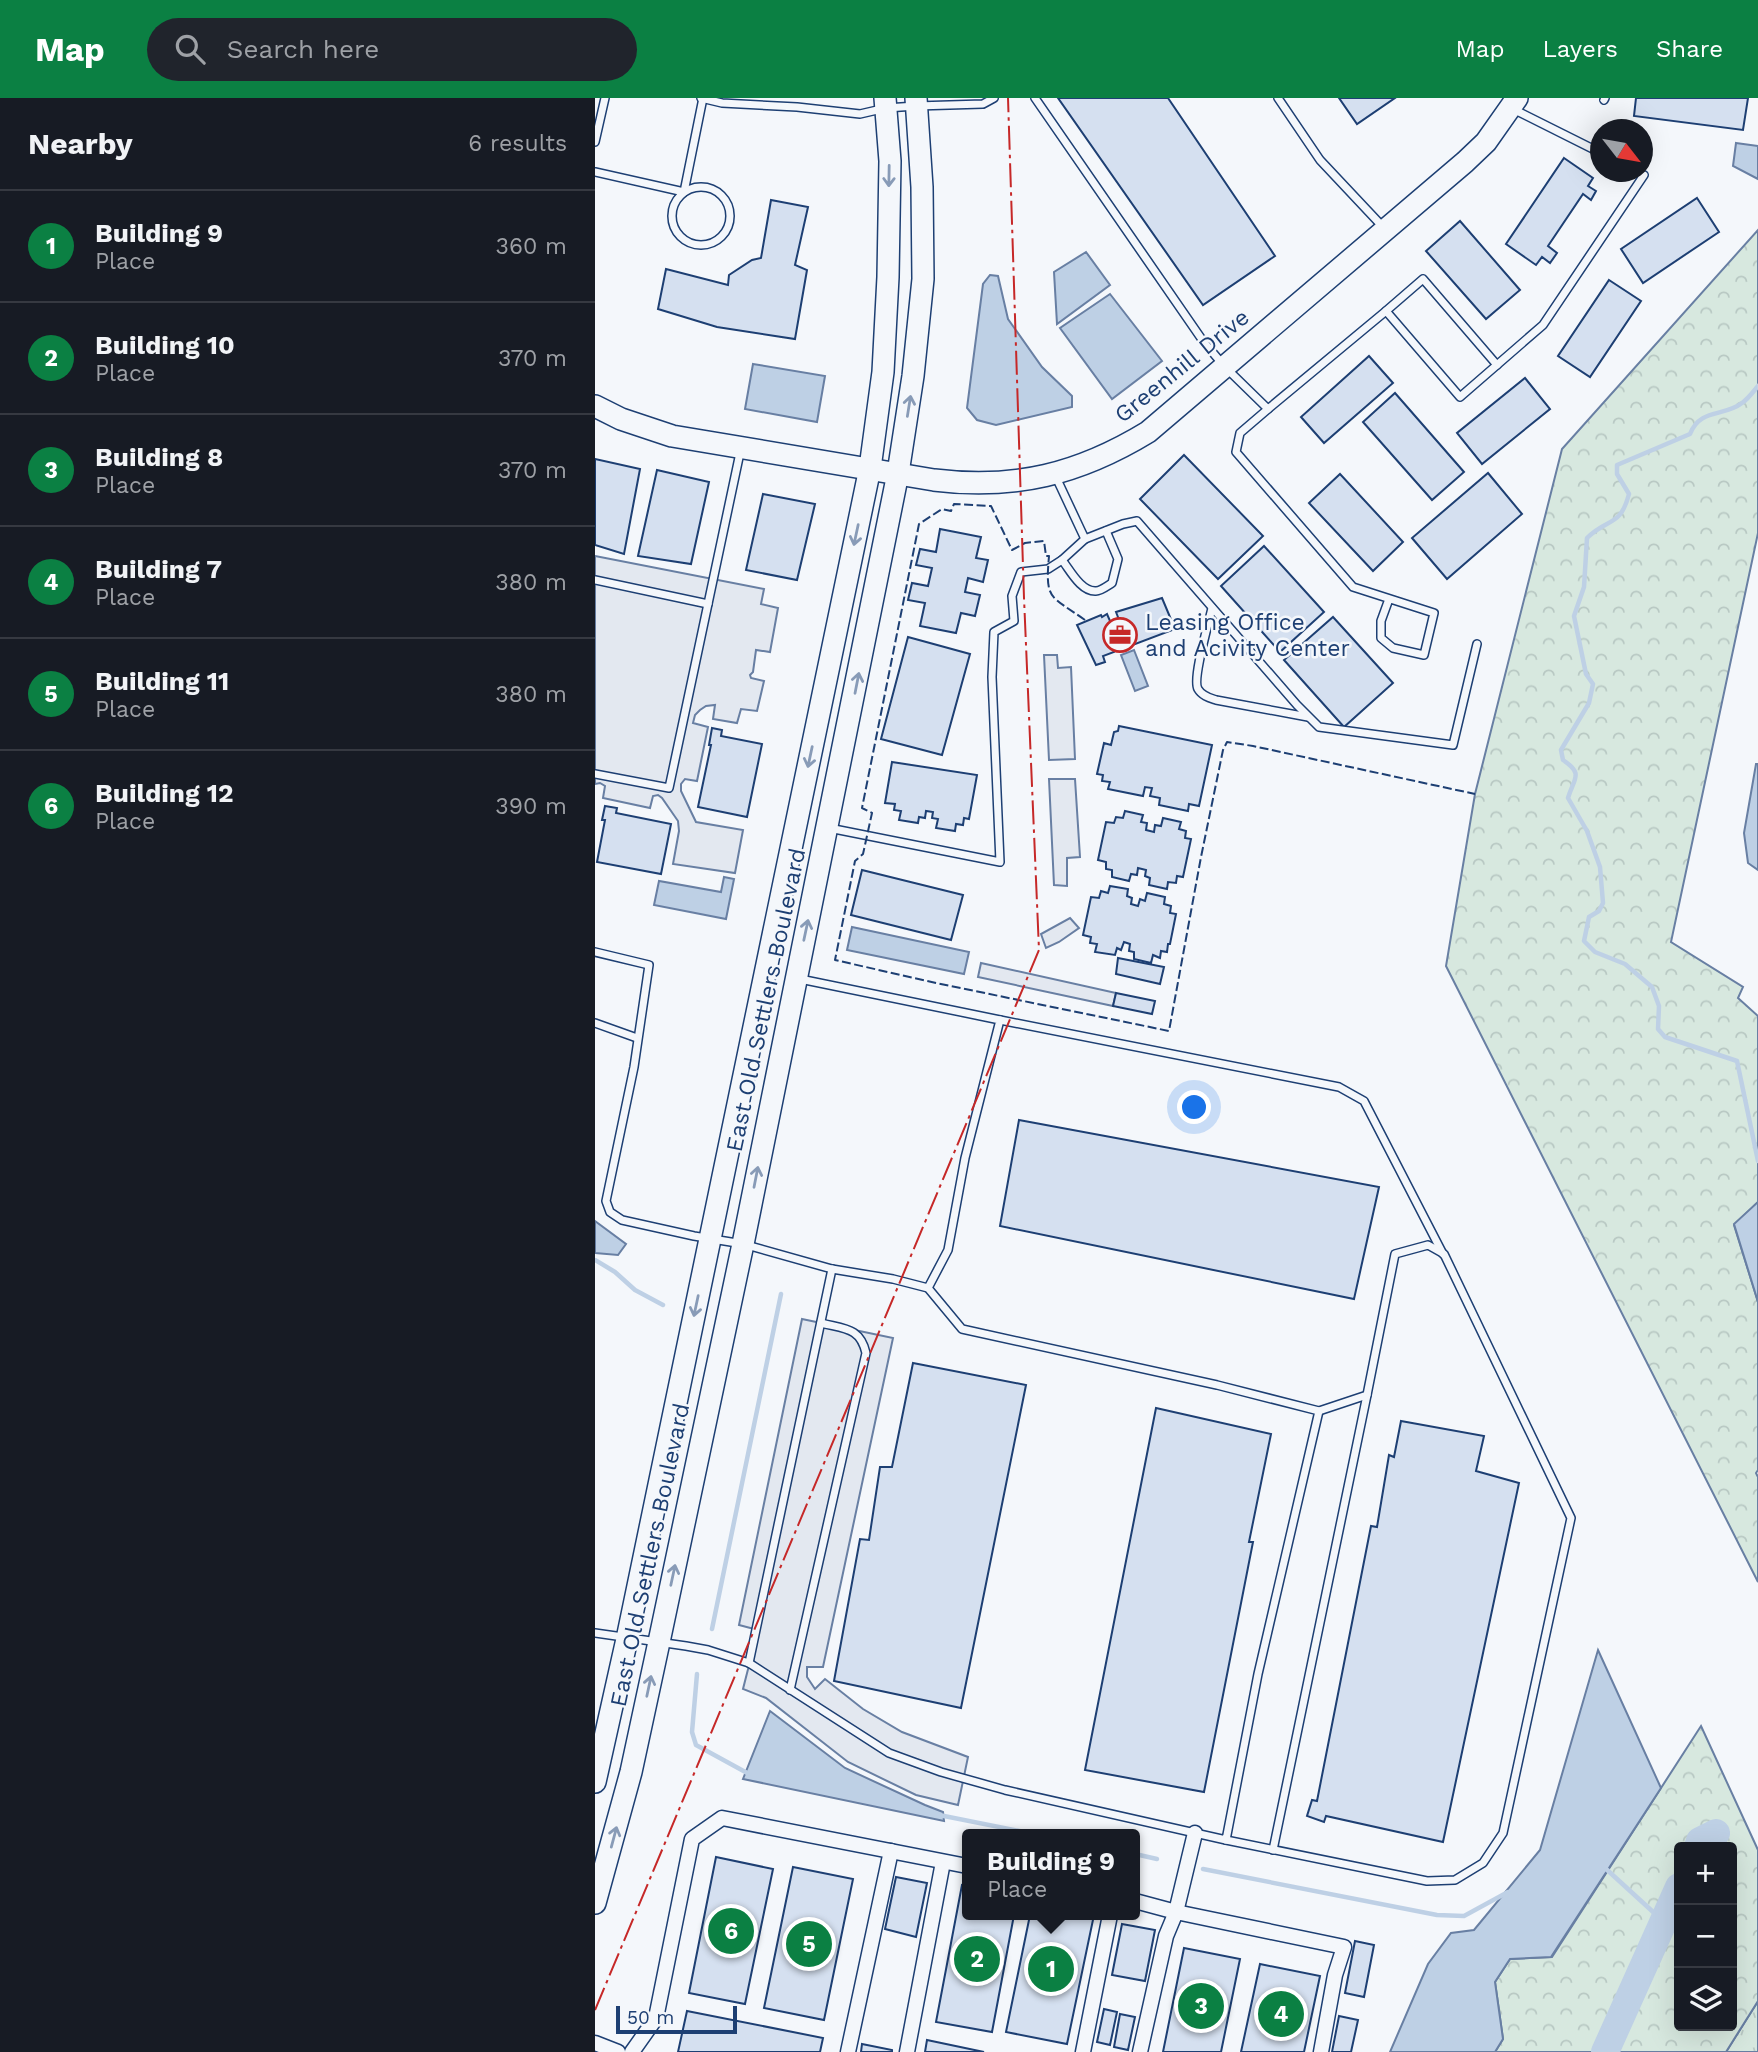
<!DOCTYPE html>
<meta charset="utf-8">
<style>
:root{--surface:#171b24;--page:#20242c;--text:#f1f3f6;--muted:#9ea1a6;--line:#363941;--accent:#0b8043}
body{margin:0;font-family:"Work Sans",sans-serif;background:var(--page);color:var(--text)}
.controls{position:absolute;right:21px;bottom:21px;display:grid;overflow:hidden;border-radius:7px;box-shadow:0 7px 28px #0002}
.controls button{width:63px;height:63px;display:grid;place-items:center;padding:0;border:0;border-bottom:2px solid var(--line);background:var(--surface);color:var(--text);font:35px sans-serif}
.compass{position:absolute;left:995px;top:21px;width:63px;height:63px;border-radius:50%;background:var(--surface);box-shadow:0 7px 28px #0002;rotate:121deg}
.scale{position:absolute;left:21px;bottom:18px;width:121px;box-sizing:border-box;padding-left:7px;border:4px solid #1d3f73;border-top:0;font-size:19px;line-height:24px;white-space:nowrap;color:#1d3f73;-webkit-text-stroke:5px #f4f7fb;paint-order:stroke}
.you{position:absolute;left:600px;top:1010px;width:24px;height:24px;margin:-18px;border:5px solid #fff;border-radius:50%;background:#1a73e8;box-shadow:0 0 0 10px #1a73e833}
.badge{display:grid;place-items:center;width:46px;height:46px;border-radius:50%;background:var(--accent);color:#fff;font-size:23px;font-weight:700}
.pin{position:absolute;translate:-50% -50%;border:4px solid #fff;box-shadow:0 2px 7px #0006}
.popup{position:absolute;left:367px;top:1731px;width:178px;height:91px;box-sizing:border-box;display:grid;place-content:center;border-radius:7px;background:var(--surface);filter:drop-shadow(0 2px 5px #0005);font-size:23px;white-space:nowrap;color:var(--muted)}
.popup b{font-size:26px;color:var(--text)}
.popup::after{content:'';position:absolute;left:50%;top:100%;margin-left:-14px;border:14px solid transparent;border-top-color:var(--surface)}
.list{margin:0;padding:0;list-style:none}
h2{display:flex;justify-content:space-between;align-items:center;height:91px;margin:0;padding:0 28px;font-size:30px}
h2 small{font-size:23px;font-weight:400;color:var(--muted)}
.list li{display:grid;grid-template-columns:46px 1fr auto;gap:21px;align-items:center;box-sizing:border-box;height:112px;padding:0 28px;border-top:2px solid var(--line)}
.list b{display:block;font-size:26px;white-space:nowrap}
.list p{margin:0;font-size:23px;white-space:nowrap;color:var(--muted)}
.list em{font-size:23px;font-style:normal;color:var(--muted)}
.icon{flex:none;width:38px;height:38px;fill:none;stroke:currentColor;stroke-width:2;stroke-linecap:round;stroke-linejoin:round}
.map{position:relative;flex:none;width:1163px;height:1954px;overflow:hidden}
header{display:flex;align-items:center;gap:42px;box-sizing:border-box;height:98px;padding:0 35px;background:var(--accent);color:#fff}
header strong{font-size:33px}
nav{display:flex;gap:38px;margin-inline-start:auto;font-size:24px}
.search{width:490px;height:63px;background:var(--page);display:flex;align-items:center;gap:18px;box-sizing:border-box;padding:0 24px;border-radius:38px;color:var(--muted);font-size:26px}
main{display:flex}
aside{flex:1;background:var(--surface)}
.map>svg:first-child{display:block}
</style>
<header>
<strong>Map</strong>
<div class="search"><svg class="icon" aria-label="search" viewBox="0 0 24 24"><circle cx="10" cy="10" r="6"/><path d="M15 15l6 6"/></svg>Search here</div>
<nav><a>Map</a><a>Layers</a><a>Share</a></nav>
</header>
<main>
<aside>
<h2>Nearby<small>6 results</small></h2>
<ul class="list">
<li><span class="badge">1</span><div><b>Building 9</b><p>Place</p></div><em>360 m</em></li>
<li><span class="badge">2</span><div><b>Building 10</b><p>Place</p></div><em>370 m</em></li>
<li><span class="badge">3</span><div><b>Building 8</b><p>Place</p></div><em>370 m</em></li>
<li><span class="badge">4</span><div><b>Building 7</b><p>Place</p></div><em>380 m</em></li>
<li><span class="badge">5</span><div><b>Building 11</b><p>Place</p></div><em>380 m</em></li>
<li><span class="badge">6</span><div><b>Building 12</b><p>Place</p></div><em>390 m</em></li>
</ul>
</aside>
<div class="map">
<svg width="1163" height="1954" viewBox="0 0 1163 1954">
<defs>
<pattern id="grass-tufts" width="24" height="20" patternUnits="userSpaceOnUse" patternTransform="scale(1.75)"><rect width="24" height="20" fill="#d7e8df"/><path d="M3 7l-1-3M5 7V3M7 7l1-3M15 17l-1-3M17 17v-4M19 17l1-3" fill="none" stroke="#b8c8c3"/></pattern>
<pattern id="forest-crowns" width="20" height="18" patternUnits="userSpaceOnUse" patternTransform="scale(1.75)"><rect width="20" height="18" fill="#d7e8df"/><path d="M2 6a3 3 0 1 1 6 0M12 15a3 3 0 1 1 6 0" fill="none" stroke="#b8c8c3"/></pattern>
</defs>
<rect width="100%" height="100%" fill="#f4f7fb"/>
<path fill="url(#grass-tufts)" stroke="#687fa3" stroke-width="2" d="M1163,1903V1954H1131Z"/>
<g fill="url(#forest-crowns)" stroke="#687fa3" stroke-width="2" fill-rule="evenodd">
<path d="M1163,132V435L1076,844L1148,889L1143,900L1163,918V1104L1139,1127L1163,1204V1372L1161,1375L1163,1379V1484L851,868L880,696L967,351Z"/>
<path d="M1106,1628L1163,1752V1903L1131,1954H900L908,1941L900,1884L915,1861L957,1859ZM1084,1749H1137V1928H1084Z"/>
</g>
<g fill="#e3e8f0" stroke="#687fa3" stroke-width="2">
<path d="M0,458L169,491L166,506L183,510L175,554L161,552L158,574L155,577L156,580L169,583L162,613L146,611L142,625L118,621L120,607L111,608L105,612L100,617L98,625L113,629L102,683L90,681L86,686V693L101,724L148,732L140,775L78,766L84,733L83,723L67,700L63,697L58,698L55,710L8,700L10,688L5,685L0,686Z"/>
<path d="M449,557H462L463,570L476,569L480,661L454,662Z"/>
<path d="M454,681H480L485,759L472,760V788L459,787Z"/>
<path d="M475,820L484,830L464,844L451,850L446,836Z"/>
<path d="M386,865L521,895L518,908L383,879Z"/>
<path d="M207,1221L298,1240L228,1569H212V1579L220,1591L230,1581L268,1611L307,1634L373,1659L363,1707L321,1697L253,1664L171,1600L148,1591L163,1532L144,1527Z"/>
</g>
<g fill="#bed0e5" stroke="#687fa3" stroke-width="2">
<path d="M1141,45L1163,48V81L1138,68Z"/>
<path d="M491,154L515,187L462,226L459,174Z"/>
<path d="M395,177L403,178L413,221L447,269L477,298V309L401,327L382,322L372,310L388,186Z"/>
<path d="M515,196L567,263L517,301L465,230Z"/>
<path d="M158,266L230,278L222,324L150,311Z"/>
<path d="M539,552L553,588L540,593L526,557Z"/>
<path d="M1161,666H1163V772L1153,765L1149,735Z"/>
<path d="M129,779L139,781L131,821L59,807L64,783L126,794Z"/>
<path d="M257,829L374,854L369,876L252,852Z"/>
<path d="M1163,1104V1204L1139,1126Z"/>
<path d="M0,1123L31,1146L23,1157L0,1155Z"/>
<path d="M1003,1552L1066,1690L956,1859L915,1861L900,1884L908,1941L900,1954H795L833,1866L856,1835L879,1832L945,1752Z"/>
<path d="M175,1613L250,1670L330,1707L348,1714L349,1723L148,1681Z"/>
</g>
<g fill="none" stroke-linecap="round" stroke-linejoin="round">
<g stroke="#bed0e5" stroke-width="4.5">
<path d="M1163,288C1158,294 1153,301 1147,305C1129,319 1105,310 1095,336L1022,367V376L1034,396C1025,430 1013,419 992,440L989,489L979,518L991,576L998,586L994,605L966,652L968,662C989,676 979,680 973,700L992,733L1005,769L1008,805L1004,813L994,819L989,843L1000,854L1030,866L1057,889L1064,908L1063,931L1070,939L1142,963L1163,1063"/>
<path d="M0,1162L20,1174L40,1192L68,1207"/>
<path d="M117,1531L186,1196"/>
<path d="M102,1576L97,1634L101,1647L154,1676"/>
<path d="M344,1717L439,1736"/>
<path d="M540,1756L562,1761"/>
<path d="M1010,1770L1068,1823"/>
<path d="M608,1771L842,1817L869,1818L913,1794"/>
</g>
<g stroke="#bed0e5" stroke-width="28">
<path d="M1103,1749L1105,1743L1121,1735"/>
<path d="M1010,1954L1084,1789"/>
</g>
</g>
<g fill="#d5e0f0" stroke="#1d3f73" stroke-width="2">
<path d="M463,0H573L680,158L608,207Z"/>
<path d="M744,0H800L762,26Z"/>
<path d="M1041,0H1153L1148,32L1039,18Z"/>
<path d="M969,60L998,80L993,88L1001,93L996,102L988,96L953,148L962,155L955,165L947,159L941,167L911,146Z"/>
<path d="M1102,100L1124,134L1048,185L1026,151Z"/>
<path d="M176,102L213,109L200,167L212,172L200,241L122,229L63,211L71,171L133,187L134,177L157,162L166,160Z"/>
<path d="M865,123L925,192L891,221L831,153Z"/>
<path d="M1014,182L1046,203L995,279L963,258Z"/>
<path d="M774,258L798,285L729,345L706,319Z"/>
<path d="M930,280L955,311L887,366L862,335Z"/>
<path d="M800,295L869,374L837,402L768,324Z"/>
<path d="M589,357L668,438L623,481L545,401Z"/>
<path d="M0,361L45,371L29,456L0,447Z"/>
<path d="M62,372L114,384L96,466L43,458Z"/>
<path d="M893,375L927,416L852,481L817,440Z"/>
<path d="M745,376L808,444L778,473L714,405Z"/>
<path d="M168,396L220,406L202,482L151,472Z"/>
<path d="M345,431L386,439L381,460L393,462L388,484L373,480L370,494L385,497L380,518L366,515L361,535L325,528L330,505L313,502L317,485L333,488L337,470L321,467L325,451L341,454Z"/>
<path d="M669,448L729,514L685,554L626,488Z"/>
<path d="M567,500L580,531L535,548L533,543L517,548L519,554L508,558L510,564L501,567L482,527L506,517L507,519L512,516L518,530L526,527L521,514Z"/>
<path d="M738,519L798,585L749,629L689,562Z"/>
<path d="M313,539L375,556L347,657L286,641Z"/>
<path d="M524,628L617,647L604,708L594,706L593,713L564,707L565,700L555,698L557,690L550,689L548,698L513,691L515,684L507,683L508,677L502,676L509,645L516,647L519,634L523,633Z"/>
<path d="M117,630L127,632L126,638L167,646L152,719L103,709L116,647H114Z"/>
<path d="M297,664L382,677L374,721L369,720L368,727L361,726L360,733L341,730L343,721L337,720L338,714L331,713L330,720L324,719L323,725L304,722L306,713L299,712L300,706L290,705Z"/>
<path d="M10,708L22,710L21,715L76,726L66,776L2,764L10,722H7Z"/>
<path d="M530,713L548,717L546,724L552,725L551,732L559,734L560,727L566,728L568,720L586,724L584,731L591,733L590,740L596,741L588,779L582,778L581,785L573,784L572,791L554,787L555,780L550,778L551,772L543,770L542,777L536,776L534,783L517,779V772L511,771V764L503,762L511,724L519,725L521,719L528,720Z"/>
<path d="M267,772L368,797L356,842L256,817Z"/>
<path d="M515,788L533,791L532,798L537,800L536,806L543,808L545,801L550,803L552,795L570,799L569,806L576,808L575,815L581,816L575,846H573L572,854L566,853L565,860L558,857L556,865L539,861V854L534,853L535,846L529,844L526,852L522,850L520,857L500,854L502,846L495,845L496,839L488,837L496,799L504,800L506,793L513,795Z"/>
<path d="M523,860L569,869L565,886L521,876Z"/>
<path d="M521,895L560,903L557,916L518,908Z"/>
<path d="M424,1022L784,1089L759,1201L405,1128Z"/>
<path d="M318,1265L431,1287L366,1610L239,1583L265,1441L274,1442L285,1369H297Z"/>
<path d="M561,1310L676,1336L654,1444H658L609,1694L490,1672Z"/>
<path d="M806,1323L889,1338L881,1373L924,1385L848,1744L731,1718L729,1724L712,1718L717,1702L722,1703L776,1428L782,1429L794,1357L799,1359Z"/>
<path d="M121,1759L178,1771L150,1906L94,1895Z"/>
<path d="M198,1769L258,1781L229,1922L169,1910Z"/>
<path d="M301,1779L332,1785L321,1839L290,1831Z"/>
<path d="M367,1787L372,1788V1817H419L397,1934L341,1924Z"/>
<path d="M435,1817H499L472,1946L411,1934Z"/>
<path d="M527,1826L560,1832L550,1883L517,1877Z"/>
<path d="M760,1843L779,1847L769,1899L750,1895Z"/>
<path d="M589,1850L645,1861L626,1954H568Z"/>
<path d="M665,1866L725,1878L709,1954H646Z"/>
<path d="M509,1911L522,1914L515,1947L502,1944Z"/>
<path d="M92,1913L228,1940L225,1954H83Z"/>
<path d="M525,1916L540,1919L533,1952L519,1949Z"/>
<path d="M744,1918L763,1922L756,1954H737Z"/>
<path d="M332,1942L389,1954H330Z"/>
<path d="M267,1946L297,1952V1954H266Z"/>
</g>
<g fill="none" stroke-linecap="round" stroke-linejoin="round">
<g stroke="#1d3f73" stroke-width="10">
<g id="lane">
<path d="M106,0L127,5L202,9L265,16L291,10L321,8L388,6L399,0"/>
<path d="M440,0L608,243L630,269L673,311L791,213L865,299L948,227L1049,77L1042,74"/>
<path d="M683,0L725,62L788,129"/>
<path d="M1009,2L1010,0"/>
<path d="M916,10L1006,55"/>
<path d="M0,44L10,0"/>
<path d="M0,74L89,94L108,0"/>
<circle cx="106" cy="118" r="29"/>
<path d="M791,213L828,181L902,267"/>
<path d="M673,311L645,335L641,354L758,489L839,515L829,557L798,550L786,540V523L794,501"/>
<path d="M460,377L490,441L528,426L542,423L702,607L724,629L858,647L882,546"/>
<path d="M467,462C475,472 486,494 501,493C506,493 512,488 517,485L523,461L511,433"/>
<path d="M0,482L113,506"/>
<path d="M617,510C614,524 597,581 603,591C607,598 615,600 621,602L713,619"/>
<path d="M0,676L74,690L146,350"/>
<path d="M234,730L405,764L397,579L399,534L419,523L417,498L426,474L453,471L467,462L490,441"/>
<path d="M0,854L54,867L39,969L11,1103L15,1114L27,1122L99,1138L148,1146L237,1171L298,1181L333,1190L367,1231L622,1287L724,1313L663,1576L631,1742L410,1692L346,1674L294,1655L154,1565L113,1552L91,1548L0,1535"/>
<path d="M205,881L405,922L370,1060L353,1152L333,1190"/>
<path d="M405,922L744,989L769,1003L848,1156"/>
<path d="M0,925L42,940"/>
<path d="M154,1565L237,1171"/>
<path d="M195,1592L271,1255C265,1229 249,1231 226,1225"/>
<path d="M631,1742L832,1783L860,1782L888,1765L908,1735L976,1420L849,1156L833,1147L800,1156L772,1297L724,1313"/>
<path d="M678,1752L772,1297"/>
</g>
</g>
<g stroke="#1d3f73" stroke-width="17">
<g id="street">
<path d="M540,1803L581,1814L600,1735"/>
<path d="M0,1945L23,1954"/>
<path d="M37,1954L61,1920L97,1741L127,1720L372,1768"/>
<path d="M253,1954L296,1753"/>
<path d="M312,1954L348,1764"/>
<path d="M488,1954L515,1817"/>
<path d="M545,1954L571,1838L581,1814L749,1849L740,1877L726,1954"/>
</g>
</g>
<g stroke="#1d3f73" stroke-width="24">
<g id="secondary">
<path d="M0,308L26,321L77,338L339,382C420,392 484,376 553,334L870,64L891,44L922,0"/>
<path d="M0,1684L32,1541L275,370L288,274L293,179L295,63L290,0"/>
<path d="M0,1805L36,1674L64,1544L148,1146L303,375L318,278L328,181L327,89L321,0"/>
</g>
</g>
<use href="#lane" stroke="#f4f7fb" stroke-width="7"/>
<use href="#street" stroke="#f4f7fb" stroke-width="14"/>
<use href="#secondary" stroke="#f4f7fb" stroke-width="21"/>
<path stroke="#1d3f73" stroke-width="2" stroke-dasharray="9 3.5" stroke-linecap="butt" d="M490,522C455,497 450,503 454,458H451L449,443L430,445L417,452L396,408L359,406L356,413L347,411L324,426L267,710L277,715L268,756L260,763L240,862L341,885L574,933L606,759L628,652L632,644L658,648L880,696"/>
<path stroke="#c62828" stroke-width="2" stroke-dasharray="24 5 3.5 5" stroke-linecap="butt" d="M0,1912L444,852L429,500L413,0"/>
</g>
<defs><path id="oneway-shaft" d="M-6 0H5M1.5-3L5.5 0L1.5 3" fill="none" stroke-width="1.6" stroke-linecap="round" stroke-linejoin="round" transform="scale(1.75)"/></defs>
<g stroke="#889bb7">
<use href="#oneway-shaft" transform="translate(294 78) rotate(91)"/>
<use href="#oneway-shaft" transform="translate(314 308) rotate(-81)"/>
<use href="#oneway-shaft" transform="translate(261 437) rotate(102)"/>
<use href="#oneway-shaft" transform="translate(262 585) rotate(-79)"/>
<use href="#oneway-shaft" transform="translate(215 659) rotate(102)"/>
<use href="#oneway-shaft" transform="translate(211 832) rotate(-78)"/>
<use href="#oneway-shaft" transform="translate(161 1079) rotate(-79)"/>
<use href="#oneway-shaft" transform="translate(101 1208) rotate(102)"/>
<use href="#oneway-shaft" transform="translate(78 1477) rotate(-78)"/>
<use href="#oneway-shaft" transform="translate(54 1588) rotate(-78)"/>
<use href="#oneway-shaft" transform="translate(19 1739) rotate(-75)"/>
</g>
<defs>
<g id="office-ring" transform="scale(1.75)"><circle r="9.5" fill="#f4f7fb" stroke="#c62828" stroke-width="1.5"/><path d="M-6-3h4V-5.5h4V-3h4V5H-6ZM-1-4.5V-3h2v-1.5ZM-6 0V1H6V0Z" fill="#c62828"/></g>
</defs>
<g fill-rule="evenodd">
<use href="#office-ring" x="525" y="537"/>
</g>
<g text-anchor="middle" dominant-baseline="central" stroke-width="5" stroke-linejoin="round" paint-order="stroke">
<g font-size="23" fill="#1d3f73" stroke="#f4f7fb">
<text transform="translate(587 268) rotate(-39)">Greenhill Drive</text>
<text transform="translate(171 902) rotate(-78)">East Old Settlers Boulevard</text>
<text transform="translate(55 1457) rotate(-78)">East Old Settlers Boulevard</text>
</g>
<g font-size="23" fill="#1d3f73" stroke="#f4f7fb" text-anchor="start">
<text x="550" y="524">Leasing Office<tspan x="550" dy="26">and Acivity Center</tspan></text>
</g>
</g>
</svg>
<div class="controls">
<button>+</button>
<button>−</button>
<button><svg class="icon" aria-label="layers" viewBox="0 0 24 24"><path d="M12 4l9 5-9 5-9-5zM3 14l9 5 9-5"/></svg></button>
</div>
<svg class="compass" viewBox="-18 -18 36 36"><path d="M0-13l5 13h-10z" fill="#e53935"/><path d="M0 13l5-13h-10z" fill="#9ea1a6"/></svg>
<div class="scale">50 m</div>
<div class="you"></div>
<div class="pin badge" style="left:456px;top:1871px">1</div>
<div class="popup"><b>Building 9</b>Place</div>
<div class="pin badge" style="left:382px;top:1861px">2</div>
<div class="pin badge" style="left:606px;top:1908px">3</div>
<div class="pin badge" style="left:686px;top:1916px">4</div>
<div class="pin badge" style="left:214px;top:1846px">5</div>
<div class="pin badge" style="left:136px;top:1833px">6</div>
</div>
</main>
